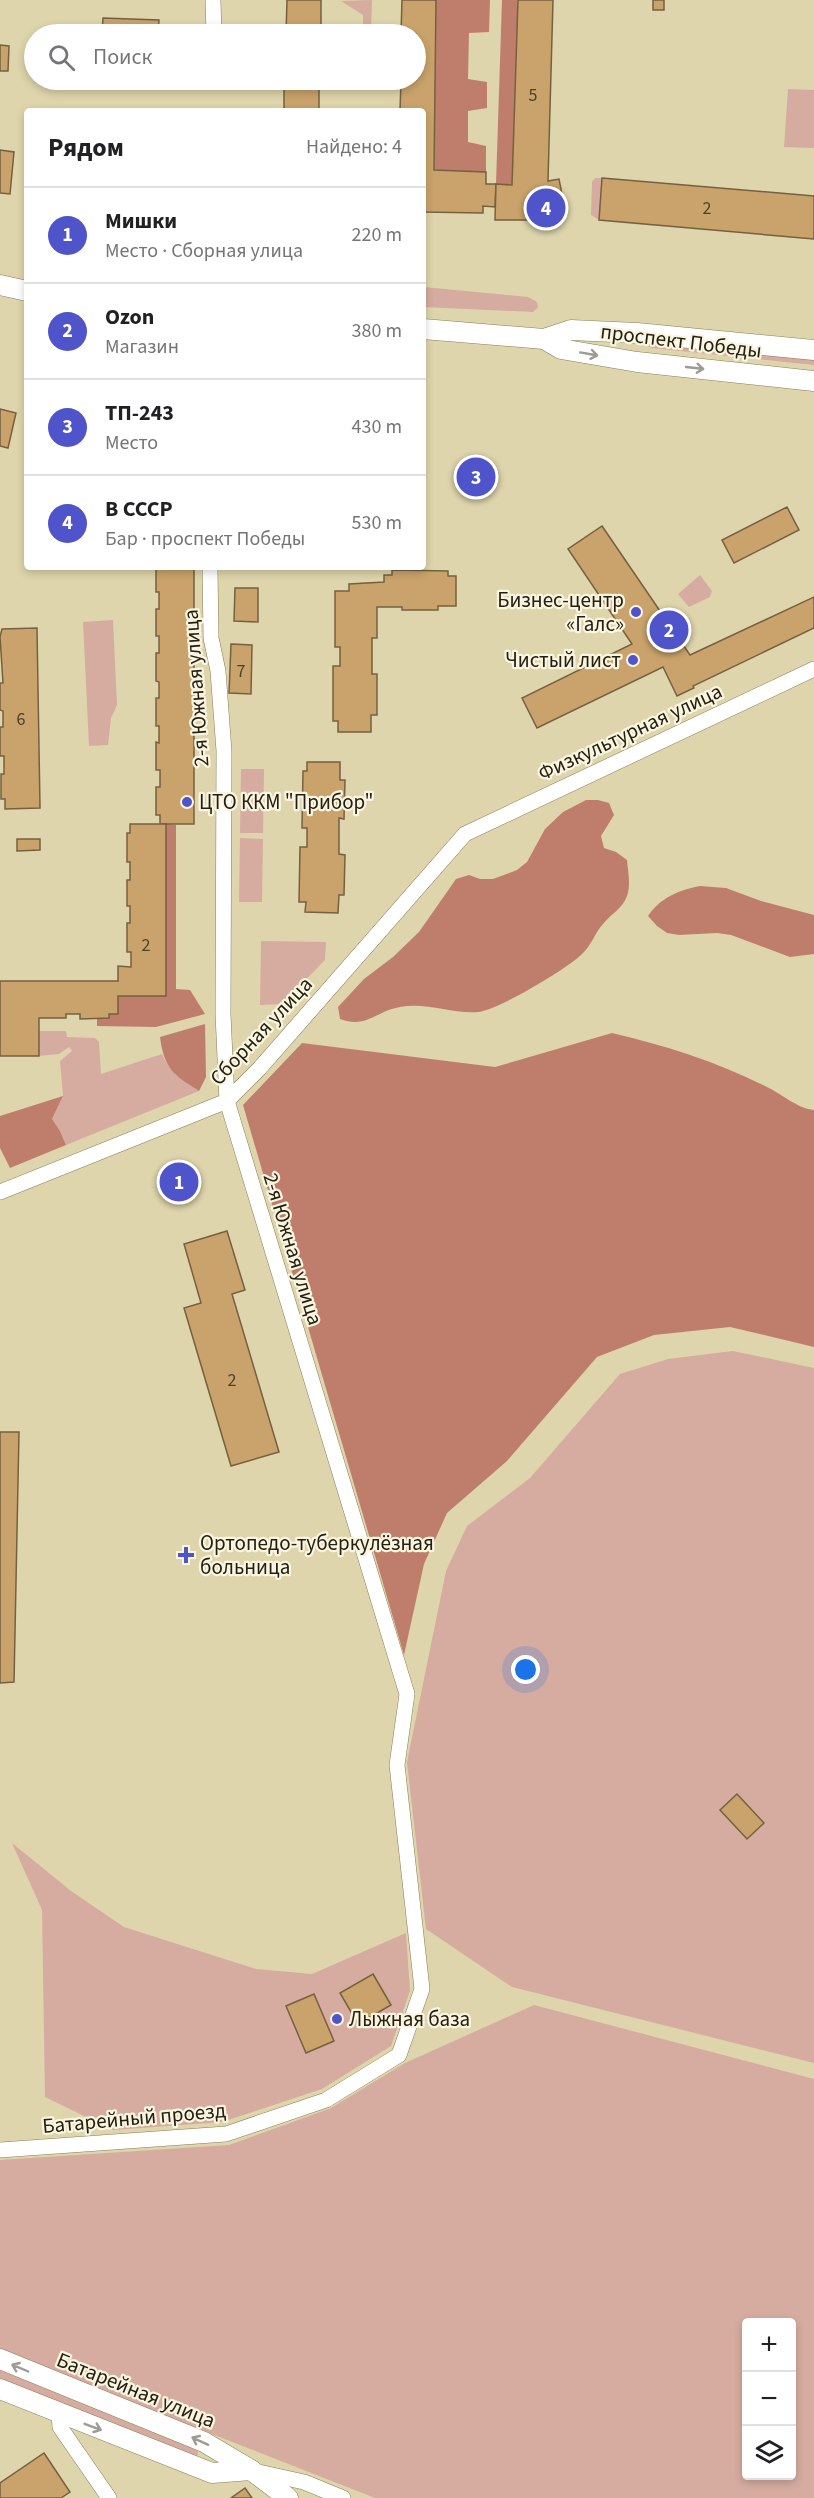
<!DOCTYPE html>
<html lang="ru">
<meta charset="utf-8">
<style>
:root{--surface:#fff;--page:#f6f6f6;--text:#202124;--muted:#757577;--line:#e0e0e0;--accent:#4f54ca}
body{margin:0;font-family:"Source Sans 3",sans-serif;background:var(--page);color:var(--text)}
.controls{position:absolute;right:18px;bottom:18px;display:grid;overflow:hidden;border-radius:6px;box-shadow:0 3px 9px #0003}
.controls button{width:54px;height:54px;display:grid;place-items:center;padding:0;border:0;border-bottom:2px solid var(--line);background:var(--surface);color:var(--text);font:30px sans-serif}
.you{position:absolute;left:526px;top:1670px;width:21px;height:21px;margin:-15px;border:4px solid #fff;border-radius:50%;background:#1a73e8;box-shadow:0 0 0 9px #1a73e833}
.badge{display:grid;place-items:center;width:39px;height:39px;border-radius:50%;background:var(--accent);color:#fff;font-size:20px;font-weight:700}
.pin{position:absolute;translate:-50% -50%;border:3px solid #fff;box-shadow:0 2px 6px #0006}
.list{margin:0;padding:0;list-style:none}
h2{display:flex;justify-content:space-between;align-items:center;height:78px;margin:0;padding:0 24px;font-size:26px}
h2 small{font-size:20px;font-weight:400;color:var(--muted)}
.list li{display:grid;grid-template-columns:39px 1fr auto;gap:18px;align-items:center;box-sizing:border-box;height:96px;padding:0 24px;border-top:2px solid var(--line)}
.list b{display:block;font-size:22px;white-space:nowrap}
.list p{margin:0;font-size:20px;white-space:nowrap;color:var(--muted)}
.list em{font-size:20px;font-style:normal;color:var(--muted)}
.icon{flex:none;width:33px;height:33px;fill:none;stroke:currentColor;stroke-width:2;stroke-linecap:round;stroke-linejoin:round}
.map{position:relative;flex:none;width:814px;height:2498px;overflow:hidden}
.search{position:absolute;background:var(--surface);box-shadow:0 3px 9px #0003;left:24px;top:24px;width:402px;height:66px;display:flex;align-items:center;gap:15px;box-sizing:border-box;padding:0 21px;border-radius:33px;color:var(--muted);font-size:22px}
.panel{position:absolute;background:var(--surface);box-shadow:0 3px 9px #0003;left:24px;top:108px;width:402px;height:462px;border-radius:6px}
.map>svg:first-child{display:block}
</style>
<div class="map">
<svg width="814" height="2498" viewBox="0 0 814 2498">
<rect width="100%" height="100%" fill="#ded5ac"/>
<g fill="#d6aca0" fill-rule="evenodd">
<path d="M372,0L371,34H363V15L341,1Z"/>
<path d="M788,89L814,90V148L784,147Z"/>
<path d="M595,178H602L599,220L591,215L592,182Z"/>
<path d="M423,265L426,266L424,287L528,297L537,302L538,307L533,312L423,307Z"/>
<path d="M644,341L814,353V365L652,348L645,345Z"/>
<path d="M700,575L712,591L710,597L689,607L678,594Z"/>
<path d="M113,620L117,705L111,718L108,745L89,746L83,622Z"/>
<path d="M241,769H264L263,833H240Z"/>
<path d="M240,838L263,839L262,902H239Z"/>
<path d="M261,941L326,942L325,960L282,1004L260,1005Z"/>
<path d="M38,1031H66L67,1037L95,1038L99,1042L101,1074L162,1054C169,1072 183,1081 199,1091L66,1145L60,1131L52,1119L63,1096L60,1061L72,1051L69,1047L59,1054L39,1056Z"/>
<path d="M733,1351L814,1368V2063L512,1987L426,1929L407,1762L446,1571L467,1526L530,1478L620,1374L668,1359Z"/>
<path d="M12,1843L71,1891L124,1927L256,1969L312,1974L406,1933L410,1991L391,2046L322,2089L222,2122L113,2130L45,2097L42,1910Z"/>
<path d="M534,2005L814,2079V2498H375L0,2351V2160L229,2145L331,2108L405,2063ZM746,2322H792V2476H746Z"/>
<path d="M0,2370L197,2448L198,2454L196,2457L0,2381Z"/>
</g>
<g fill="#bf7e6c">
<path d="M436,0H490L489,32L469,33L468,79L487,82V108L468,111V142L486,146V172L434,170Z"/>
<path d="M502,0H518L512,185L496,184Z"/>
<path d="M586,800H598L609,803L614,815L601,836L604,848L616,852L627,860C628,871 631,885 627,896C623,908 610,915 603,924C595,933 591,946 582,954C567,969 498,1010 478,1012C452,1014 426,1002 400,1007C376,1011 366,1029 340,1019L338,1007L364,979L393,957L419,932L456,879L469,875L480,879H493L517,870L527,862L545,829L563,812Z"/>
<path d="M166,824L176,825V989L190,990L205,1014L156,1027L97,1026V1018H108L109,1014H118V996H166Z"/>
<path d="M700,886L726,888L761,901L814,915V954L790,957L731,935L717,933L679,935L667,933L657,926L648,916C660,898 679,890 700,886Z"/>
<path d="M205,1024L206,1077L199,1091C173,1075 164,1068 160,1037Z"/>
<path d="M612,1033C664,1045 717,1062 765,1086C781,1093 796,1108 814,1110V1347L730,1327L654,1335L597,1357L507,1461L447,1513L424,1564L404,1655L243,1105L302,1043L495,1067Z"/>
<path d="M63,1096L52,1119L60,1131L66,1145L10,1168L0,1148V1116Z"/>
</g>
<g fill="#c9a36b" stroke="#766040" stroke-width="1.5">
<path d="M287,0H321V34H286Z"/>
<path d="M402,0H436L434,170L486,172V184H496L495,207L483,206V213L423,212V111H400L401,80H416V34H401Z"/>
<path d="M518,0H553L548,181L559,179L565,209L554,211L555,220H495L496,184L512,185Z"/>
<rect x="653" y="0" width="11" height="10"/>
<path d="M103,18L159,20L158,34L102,33Z"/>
<path d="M0,45L9,46L8,71H0Z"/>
<rect x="284" y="80" width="35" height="31"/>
<path d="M0,150L14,152L10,194L0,193Z"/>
<path d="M602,178L814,196V239L599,220Z"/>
<path d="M0,409L16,413L8,448L0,446Z"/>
<path d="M463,463L492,466L489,490L461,487Z"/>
<path d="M787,507L799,530L734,563L722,540Z"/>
<path d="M602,526L690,655L814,597V628L693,686L694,688L677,696L663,667L537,728L522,698L632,644L568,549Z"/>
<path d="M156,567H194V824H160V815H156V787H160V770H156V742L159,743V726H156V698H159V682L156,681V653H159V636H156V609H159V592H156Z"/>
<path d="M392,570L448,571V576H456V606H438V610H402V607H377V638H372V674H377V715H371V732H338V721H333V666H340V647H335V591H349V584L384,582V575H392Z"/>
<path d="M235,588H258V622L234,621Z"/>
<path d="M37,628L40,808L5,809V799H1V774H4V756H0V727H3V711L0,710V683H3L0,637L2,629Z"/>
<path d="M231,644L252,645L251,694L229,693Z"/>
<path d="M307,762H340V780H345L344,819L339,818V854L345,855L344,895H339L338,913L305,912L306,902H299L300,847H307V828H302L303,771H307Z"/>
<path d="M130,824H166V996H118V1014H109V1018L80,1019V1014H66V1018H39V1056H0V981H118V966L131,967V952H127V923H130V906H127V880H130V862H127V833H130Z"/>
<path d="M17,839H40V850L17,851Z"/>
<path d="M227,1231L245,1290L232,1294L279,1452L231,1466L184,1308L201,1303L184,1244Z"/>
<path d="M0,1432H19L14,1682L0,1683Z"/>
<path d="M737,1794L764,1823L747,1839L720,1810Z"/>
<path d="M373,1974L391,2005L358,2024L340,1993Z"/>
<path d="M314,1994L334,2041L306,2053L286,2006Z"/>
<path d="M44,2453L70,2492L61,2498H0V2483Z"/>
<path d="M245,2488L252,2498H231Z"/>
</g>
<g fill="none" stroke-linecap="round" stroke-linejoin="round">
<g stroke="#877e59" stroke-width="16">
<g id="minor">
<path d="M213,0L214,34"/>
<path d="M0,1192L227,1101L259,1069L465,834L814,669"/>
<path d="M0,2150L226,2134L326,2100L399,2055L422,1989L397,1765L407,1694L227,1101L223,1014L224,751L218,671L211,638L210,567"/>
<path d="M59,2414L60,2427L109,2498"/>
<path d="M254,2471L304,2482L343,2498"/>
</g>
</g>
<g stroke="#877e59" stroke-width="21">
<g id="tertiary">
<path d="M0,285L27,291"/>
<path d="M423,329L544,339L571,330L637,333L814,350"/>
<path d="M544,339L561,349L637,362L814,381"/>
<path d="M0,2359L204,2442L251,2470L288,2498"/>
<path d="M0,2389L212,2473L251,2470"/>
</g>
</g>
<use href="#minor" stroke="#fff" stroke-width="15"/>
<use href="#tertiary" stroke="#fff" stroke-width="20"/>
</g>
<defs><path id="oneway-shaft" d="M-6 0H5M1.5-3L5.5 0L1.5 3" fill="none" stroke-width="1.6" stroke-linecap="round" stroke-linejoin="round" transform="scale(1.5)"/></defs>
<g stroke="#9c9b94">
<use href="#oneway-shaft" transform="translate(589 354) rotate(10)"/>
<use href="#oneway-shaft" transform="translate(695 368) rotate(6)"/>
<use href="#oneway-shaft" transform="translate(20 2368) rotate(-157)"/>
<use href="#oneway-shaft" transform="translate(93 2427) rotate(21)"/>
<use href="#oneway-shaft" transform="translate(200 2441) rotate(-155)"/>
</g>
<g fill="#4f54ca" stroke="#faf5e1" stroke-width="2">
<circle cx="636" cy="612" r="6"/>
<circle cx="633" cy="660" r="6"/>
<circle cx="187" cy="802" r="6"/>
<path d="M183 1546h6v6h6v6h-6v6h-6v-6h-6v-6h6z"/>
<circle cx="337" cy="2019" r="6"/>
</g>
<g text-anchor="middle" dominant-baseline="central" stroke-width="4.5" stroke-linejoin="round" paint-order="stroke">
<g font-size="18" fill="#4d4128">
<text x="533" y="95">5</text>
<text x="707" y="208">2</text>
<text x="241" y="671">7</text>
<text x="21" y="719">6</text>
<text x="146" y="945">2</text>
<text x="232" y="1380">2</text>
</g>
<g font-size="21" fill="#242011" stroke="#faf5e1">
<text transform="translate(681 341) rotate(7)">проспект Победы</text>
<text transform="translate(196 688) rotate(-94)">2-я Южная улица</text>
<text transform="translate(630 732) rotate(-25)">Физкультурная улица</text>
<text transform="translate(261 1031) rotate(-47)">Сборная улица</text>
<text transform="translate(293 1249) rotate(73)">2-я Южная улица</text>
<text transform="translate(134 2118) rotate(-5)">Батарейный проезд</text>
<text transform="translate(136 2390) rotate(22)">Батарейная улица</text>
</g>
<g font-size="21" fill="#242011" stroke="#faf5e1" text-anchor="start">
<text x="624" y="600" text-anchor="end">Бизнес-центр<tspan x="624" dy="24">«Галс»</tspan></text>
<text x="621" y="660" text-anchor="end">Чистый лист</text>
<text x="199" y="802">ЦТО ККМ "Прибор"</text>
<text x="200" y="1543">Ортопедо-туберкулёзная<tspan x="200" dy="24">больница</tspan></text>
<text x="349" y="2019">Лыжная база</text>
</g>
</g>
</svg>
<div class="controls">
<button>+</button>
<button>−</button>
<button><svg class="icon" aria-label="layers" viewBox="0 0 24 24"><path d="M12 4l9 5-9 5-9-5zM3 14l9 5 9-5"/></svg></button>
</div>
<div class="you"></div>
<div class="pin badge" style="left:179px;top:1182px">1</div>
<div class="pin badge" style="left:669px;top:630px">2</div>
<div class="pin badge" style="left:476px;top:477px">3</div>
<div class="pin badge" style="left:546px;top:208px">4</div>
<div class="search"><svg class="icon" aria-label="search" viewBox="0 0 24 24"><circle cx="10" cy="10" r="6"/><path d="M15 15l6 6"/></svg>Поиск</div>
<section class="panel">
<h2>Рядом<small>Найдено: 4</small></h2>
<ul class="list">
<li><span class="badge">1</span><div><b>Мишки</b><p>Место · Сборная улица</p></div><em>220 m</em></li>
<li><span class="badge">2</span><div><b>Ozon</b><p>Магазин</p></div><em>380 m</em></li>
<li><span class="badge">3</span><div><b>ТП-243</b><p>Место</p></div><em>430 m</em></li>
<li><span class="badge">4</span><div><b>В СССР</b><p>Бар · проспект Победы</p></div><em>530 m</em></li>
</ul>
</section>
</div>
